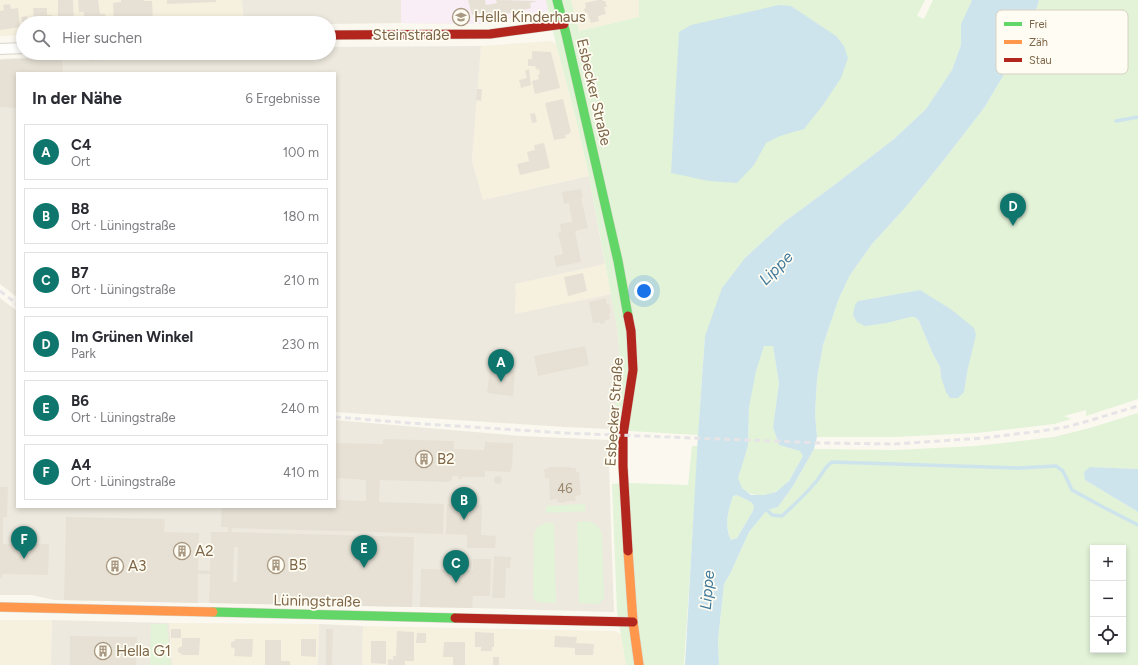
<!DOCTYPE html>
<html lang="de">
<meta charset="utf-8">
<style>
:root{--surface:#fff;--page:#f7f7f7;--text:#2b2b33;--muted:#7c7c81;--line:#e1e1e2;--accent:#0f766e}
body{margin:0;font-family:Figtree,sans-serif;background:var(--page);color:var(--text)}
.controls{position:absolute;right:12px;bottom:12px;display:grid;overflow:hidden;border-radius:0px;box-shadow:0 2px 6px #0003}
.controls button{width:36px;height:36px;display:grid;place-items:center;padding:0;border:0;border-bottom:1px solid var(--line);background:var(--surface);color:var(--text);font:20px sans-serif}
.you{position:absolute;left:644px;top:291px;width:14px;height:14px;margin:-10px;border:3px solid #fff;border-radius:50%;background:#1a73e8;box-shadow:0 0 0 6px #1a73e833}
.badge{display:grid;place-items:center;width:26px;height:26px;border-radius:50%;background:var(--accent);color:#fff;font-size:13px;font-weight:700}
.pin{position:absolute;translate:-50% -33px;filter:drop-shadow(0 1px 2px #0008)}
.pin::after{content:'';position:absolute;top:21px;width:14px;height:12px;background:inherit;clip-path:polygon(0 0,100% 0,50% 100%)}
.list{margin:0;padding:0;list-style:none}
h2{display:flex;justify-content:space-between;align-items:center;height:52px;margin:0;padding:0 16px;font-size:17px}
h2 small{font-size:13px;font-weight:400;color:var(--muted)}
.list li{display:grid;grid-template-columns:26px 1fr auto;gap:12px;align-items:center;box-sizing:border-box;height:56px;margin:0 8px 8px;padding:0 8px;border:1px solid var(--line);border-radius:0px}
.list b{display:block;font-size:15px;white-space:nowrap}
.list p{margin:0;font-size:13px;white-space:nowrap;color:var(--muted)}
.list em{font-size:13px;font-style:normal;color:var(--muted)}
.icon{flex:none;width:22px;height:22px;fill:none;stroke:currentColor;stroke-width:2;stroke-linecap:round;stroke-linejoin:round}
.map{position:relative;flex:none;width:1138px;height:665px;overflow:hidden}
.search{position:absolute;background:var(--surface);box-shadow:0 2px 6px #0003;left:16px;top:16px;width:320px;height:44px;display:flex;align-items:center;gap:10px;box-sizing:border-box;padding:0 14px;border-radius:22px;color:var(--muted);font-size:15px}
.panel{position:absolute;background:var(--surface);box-shadow:0 2px 6px #0003;left:16px;top:72px;width:320px;height:436px;border-radius:0px}
.map>svg:first-child{display:block}
</style>
<div class="map">
<svg width="1138" height="665" viewBox="0 0 1138 665">
<rect width="100%" height="100%" fill="#faf8ef"/>
<g fill="#f6f0df">
<path d="M0,0H242L244,23H23V35L0,36Z"/>
<path d="M571,0H639V17L579,31Z"/>
<path d="M551,41L556,44L575,115L589,176L483,200L472,161L481,46Z"/>
<path d="M605,264L611,294L515,315L516,293L515,284Z"/>
<path d="M0,620H52L51,665H0Z"/>
<path d="M169,623L319,624L318,665H172Z"/>
<path d="M363,626L615,631L621,634L626,665H362Z"/>
</g>
<g fill="#ede9de">
<path d="M242,0H546L548,11L487,24L401,23L329,24V23H244Z"/>
<path d="M481,46L472,161L483,200L589,176L605,264L515,284L516,293L515,314L611,294L617,327L620,356L618,388L612,429L565,427L335,412V73H17V297L0,284V59L130,53H329V47Z"/>
<path d="M0,298L17,311V507H335V420L521,436L609,440V466L614,612L472,608L54,600L32,595H0Z"/>
<path d="M52,620L169,623L172,665H51Z"/>
<path d="M319,624L363,626L362,665H318Z"/>
</g>
<path fill="#f9eef6" d="M401,0H546L548,11L487,24L401,23Z"/>
<g fill="#e2f3d8" fill-rule="evenodd">
<path d="M546,0H571L579,31L639,17V0H925L917,16L924,19L933,0H972L961,24V45L952,70L926,109L894,139L833,186L784,222L745,258L705,336L698,435L630,431L612,429L618,388L620,356L617,327L589,176L575,115L556,44Z"/>
<path d="M1039,0H1138V399L1086,416V410L1064,416L1071,419L1054,424L976,433L894,437H817L815,414L817,379L823,345L839,298L850,275L872,244L904,209L943,161L984,108L1018,51L1035,14ZM920,290L968,368L964,392L941,377L940,367L932,352L919,321L915,317L910,316L887,323L858,301Z"/>
<path d="M764,346H773L779,383L773,427L779,445L801,451L803,456C794,473 786,493 764,495C753,496 741,492 738,480C736,473 747,454 748,445C749,433 748,420 749,408C750,387 757,366 764,346Z"/>
<path d="M1138,413V469L1090,467L1085,480L1138,512V665H719L718,640L724,584L730,574L749,532L767,510L778,507L793,486L814,449L896,450L976,446L1054,437L1090,428ZM1093,548H1123V650H1093Z"/>
<path d="M692,446H698V452L684,665H626L617,611L612,484L627,483L688,485Z"/>
<path d="M737,495L751,502L754,506L753,511L737,538L731,540C724,525 728,512 733,496Z"/>
<path d="M585,504V511L546,513V506Z"/>
<path d="M587,521C596,523 598,526 602,533L604,598L599,604L579,603L577,522Z"/>
<path d="M546,523H554L556,603L538,602L533,598L534,535C535,528 538,526 546,523Z"/>
<path d="M151,624H167L171,665H150Z"/>
</g>
<g fill="#cee4ed" fill-rule="evenodd">
<path d="M972,0H1039L1035,14L1018,51L984,108L943,161L904,209L872,244L850,275L839,298L823,345L817,379L815,414L817,437L814,449L793,486L778,507L767,510L749,532L730,574L724,584L718,640L719,665H685L698,435L705,336L722,288L745,258L784,222L833,186L894,139L926,109L952,70L961,45V24ZM764,346H773L779,383L773,427L779,445L800,451L803,456L789,481L776,492L764,495H751L742,488L738,478L748,446L749,407L756,371ZM737,495L751,502L754,506L753,511L737,538L731,540C724,526 728,511 733,496Z"/>
<path d="M779,5L791,6L836,36L844,46L848,58L841,78L823,105L804,129L780,136L766,143L754,165L737,183L709,181L671,173L679,32L691,25Z"/>
<path d="M920,290L952,310L974,328L976,335L968,368L964,392L958,398H950L946,392L941,377L940,367L932,352L919,321L915,317H910L887,323L865,326L857,322L853,315L855,305L858,301Z"/>
<path d="M1090,467L1138,469V512L1085,480L1084,472Z"/>
</g>
<g fill="none" stroke-linecap="round" stroke-linejoin="round">
<g stroke="#cee4ed" stroke-width="3.5">
<path d="M1116,121L1138,117"/>
<path d="M767,510L772,515L782,516C793,506 804,496 814,484C821,477 824,467 832,462L1019,468L1056,466L1063,471L1072,490L1103,507L1138,525"/>
</g>
</g>
<g fill="#e7e1d5" fill-rule="evenodd">
<path d="M58,0H73L74,23H59L58,22Z"/>
<path d="M78,0H98L100,14H105L107,23H84V12H79Z"/>
<path d="M121,0H144V1H152L153,23H114L113,3L121,2Z"/>
<path d="M167,0H216V2L167,4Z"/>
<path d="M468,0H485L486,5L497,3L496,0L538,1L530,3L531,8L484,19L482,13L472,15Z"/>
<path d="M598,0H602L603,1H605L607,7H604L606,14L598,16L599,21L591,23L587,12L585,13L584,9L586,8L585,3Z"/>
<path d="M10,4L11,9L18,8L20,27L0,30V11L4,10L3,5Z"/>
<path d="M33,8H47V15H52L53,23H29V21H34Z"/>
<path d="M27,16L28,23H22L21,17Z"/>
<path d="M532,51L551,52L560,88L535,94L532,81L539,79L538,75L540,74L539,69L537,70L535,66H528V59H532Z"/>
<path d="M89,53H103L104,60L90,61Z"/>
<path d="M202,53H214V56L202,57Z"/>
<rect x="219" y="53" width="13" height="3"/>
<path d="M57,57L62,59L63,73H17V108L0,107V60Z"/>
<path d="M529,69L531,85L521,88L519,80L527,78L525,71Z"/>
<path d="M477,89H482L481,101L476,100Z"/>
<path d="M563,99L571,132L569,133V134L565,135L566,138L554,140L545,103Z"/>
<path d="M535,113L537,122L532,123L530,114Z"/>
<path d="M544,143L550,168L520,175L517,164L529,161L527,152L535,150L534,145Z"/>
<path d="M581,189L583,197L581,198L588,228L575,231L581,262L556,267L554,256L563,254L558,233L561,232L560,224L572,222L569,203L564,204L562,192Z"/>
<path d="M583,273L587,291L568,296L564,277Z"/>
<path d="M606,298L607,305L609,304L611,313H609L610,319L604,321L605,323L600,324V322L593,323L589,302Z"/>
<path d="M585,346L589,365L538,376L534,356Z"/>
<path d="M490,368L515,371L513,396L487,393Z"/>
<path d="M383,439L454,441V449L484,450L485,442L513,443L512,467L510,472L485,471V477H462V479H458V476H452V480L449,481L448,482L380,480L379,502L444,504L443,534L232,528L231,532L414,537L412,607L209,603L210,574H198V603L64,600L66,517L165,519L164,532L199,533L198,570L210,571L211,532H228V527H221L222,507H335V443L383,444ZM337,478L366,480V501L337,500ZM234,547H238L237,582H233Z"/>
<path d="M548,467H570V468H576V472H579L581,495L575,496L576,501H568L563,503L557,502V499L550,500L549,478L545,479L544,469H549Z"/>
<circle cx="498" cy="480" r="4"/>
<path d="M0,487H8L7,517H3V544H49L48,575L2,574V578H0Z"/>
<path d="M447,504L482,505L481,535L496,536L495,548H467V535L446,534Z"/>
<path d="M494,556L511,557L510,568H506L505,598H492Z"/>
<path d="M473,559H491L490,596H473L472,608L420,607L421,569L473,570Z"/>
<rect x="171" y="629" width="10" height="9"/>
<path d="M326,629H333L332,665H326Z"/>
<path d="M397,631L414,632V661H405V665H388V659L393,660V656H396Z"/>
<path d="M475,632L494,633V647H492V651H481V647H475Z"/>
<path d="M417,633H426V643H416Z"/>
<path d="M70,636L137,637L136,665H70Z"/>
<path d="M555,636L577,637L576,643L594,644L593,655H575V648L554,647Z"/>
<path d="M182,638H200L199,655H181L182,654L178,652V648L182,646Z"/>
<path d="M235,639H253L252,657L234,656L235,649L231,647V642L235,641Z"/>
<path d="M301,639H316V657L301,656Z"/>
<path d="M265,640H281V661H290V665H265Z"/>
<path d="M371,641H386V664L371,663Z"/>
<path d="M444,642H465V665H453V657H443Z"/>
<rect x="493" y="657" width="6" height="8"/>
</g>
<g fill="none" stroke-linecap="round" stroke-linejoin="round">
<g stroke="#dad5cd" stroke-width="12">
<path id="street" d="M0,49L23,48"/>
</g>
<g stroke="#d8d4c9" stroke-width="10">
<g id="fast">
<path d="M557,0L566,34L618,261L628,316"/>
<path d="M213,612L455,618"/>
</g>
</g>
<g stroke="#d8d4c9" stroke-width="10">
<g id="slow">
<path d="M628,551L633,622L639,665"/>
<path d="M0,607L213,612"/>
</g>
</g>
<g stroke="#d8d4c9" stroke-width="10">
<g id="jam">
<path d="M329,35L490,34L564,24"/>
<path d="M628,316L631,331L633,370L623,435V466L628,551"/>
<path d="M455,618L633,622"/>
</g>
</g>
<use href="#street" stroke="#fefefd" stroke-width="10"/>
<use href="#fast" stroke="#63d668" stroke-width="9"/>
<use href="#slow" stroke="#ff974d" stroke-width="9"/>
<use href="#jam" stroke="#b3261e" stroke-width="9"/>
<g stroke="#e7e4e7" stroke-width="3" stroke-dasharray="6 4" stroke-linecap="butt">
<path d="M0,291L17,304"/>
<path d="M335,417L409,423L564,433L823,443L894,444L984,438L1041,431L1066,427L1088,421L1138,406"/>
</g>
</g>
<defs>
<g id="school-ring" transform="scale(0.9)"><circle r="9.5" fill="#fffdf3" stroke="#a99983" stroke-width="1.5"/><path d="M0-5L7-2L0 1L-7-2ZM-4 1L0 2.5L4 1V4Q0 6-4 4Z" fill="#a99983"/></g>
<g id="building-ring" transform="scale(0.9)"><circle r="9.5" fill="#fffdf3" stroke="#a99983" stroke-width="1.5"/><path d="M-4-6H4V6H1V3H-1V6H-4ZM-2.5-4.3h1.7v1.8h-1.7ZM.8-4.3h1.7v1.8H.8ZM-2.5-1h1.7V.8h-1.7ZM.8-1h1.7V.8H.8Z" fill="#a99983"/></g>
</defs>
<g fill-rule="evenodd">
<use href="#school-ring" x="461" y="17"/>
<use href="#building-ring" x="424" y="459"/>
<use href="#building-ring" x="182" y="551"/>
<use href="#building-ring" x="276" y="565"/>
<use href="#building-ring" x="115" y="566"/>
<use href="#building-ring" x="103" y="651"/>
</g>
<g text-anchor="middle" dominant-baseline="central" stroke-width="3.5" stroke-linejoin="round" paint-order="stroke">
<g font-size="13" fill="#9a876e">
<text x="565" y="488">46</text>
</g>
<g font-size="15" fill="#7e6649" stroke="#fffdf3" text-anchor="start">
<text x="474" y="17">Hella Kinderhaus</text>
<text x="437" y="459">B2</text>
<text x="195" y="551">A2</text>
<text x="289" y="565">B5</text>
<text x="128" y="566">A3</text>
<text x="116" y="651">Hella G1</text>
</g>
<g font-size="15" fill="#7e6649" stroke="#fffdf3">
<text x="411" y="35">Steinstraße</text>
<text transform="translate(594 92) rotate(77)">Esbecker Straße</text>
<text transform="translate(614 412) rotate(-86)">Esbecker Straße</text>
<text transform="translate(317 601) rotate(1)">Lüningstraße</text>
</g>
<g font-size="16" font-style="italic" fill="#427b9c" stroke="#fffdf3">
<text transform="translate(776 268) rotate(-45)">Lippe</text>
<text transform="translate(707 590) rotate(-85)">Lippe</text>
</g>
</g>
<rect x="996" y="10" width="132" height="64" rx="6" fill="#fffdf3" stroke="#d8d0c0" stroke-width="1"/>
<rect x="1004" y="22" width="18" height="4" fill="#63d668"/>
<rect x="1004" y="40" width="18" height="4" fill="#ff974d"/>
<rect x="1004" y="58" width="18" height="4" fill="#b3261e"/>
<g font-size="11" fill="#7e6649">
<text x="1029" y="28">Frei</text>
<text x="1029" y="46">Zäh</text>
<text x="1029" y="64">Stau</text>
</g>
</svg>
<div class="controls">
<button>+</button>
<button>−</button>
<button><svg class="icon" aria-label="locate" viewBox="0 0 24 24"><circle cx="12" cy="12" r="6"/><path d="M12 2v4M12 18v4M2 12h4M18 12h4"/></svg></button>
</div>
<div class="you"></div>
<div class="pin badge" style="left:501px;top:382px">A</div>
<div class="pin badge" style="left:464px;top:520px">B</div>
<div class="pin badge" style="left:456px;top:583px">C</div>
<div class="pin badge" style="left:1013px;top:226px">D</div>
<div class="pin badge" style="left:364px;top:568px">E</div>
<div class="pin badge" style="left:24px;top:559px">F</div>
<div class="search"><svg class="icon" aria-label="search" viewBox="0 0 24 24"><circle cx="10" cy="10" r="6"/><path d="M15 15l6 6"/></svg>Hier suchen</div>
<section class="panel">
<h2>In der Nähe<small>6 Ergebnisse</small></h2>
<ul class="list">
<li><span class="badge">A</span><div><b>C4</b><p>Ort</p></div><em>100 m</em></li>
<li><span class="badge">B</span><div><b>B8</b><p>Ort · Lüningstraße</p></div><em>180 m</em></li>
<li><span class="badge">C</span><div><b>B7</b><p>Ort · Lüningstraße</p></div><em>210 m</em></li>
<li><span class="badge">D</span><div><b>Im Grünen Winkel</b><p>Park</p></div><em>230 m</em></li>
<li><span class="badge">E</span><div><b>B6</b><p>Ort · Lüningstraße</p></div><em>240 m</em></li>
<li><span class="badge">F</span><div><b>A4</b><p>Ort · Lüningstraße</p></div><em>410 m</em></li>
</ul>
</section>
</div>
